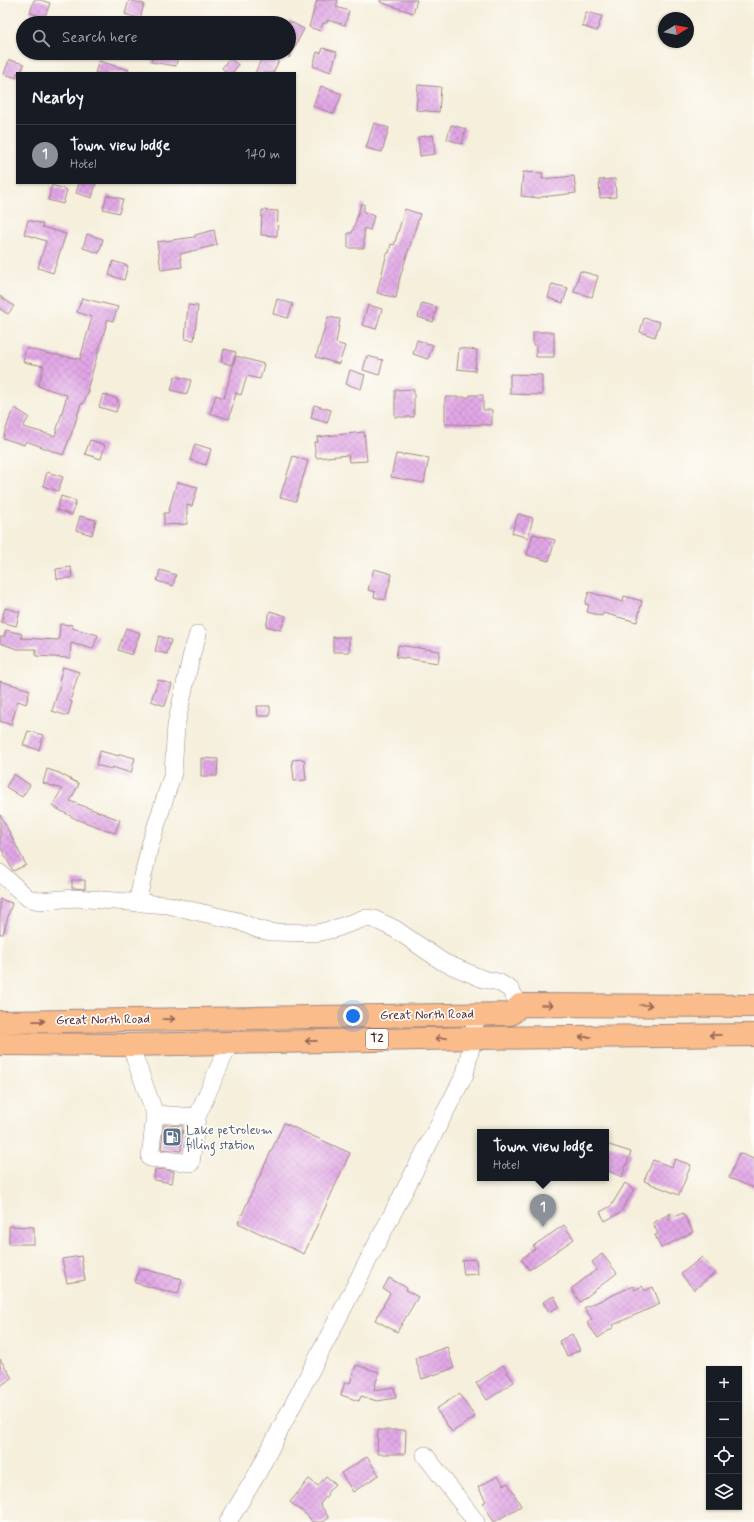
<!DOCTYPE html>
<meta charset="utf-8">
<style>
:root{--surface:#171b24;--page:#20242c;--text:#f1f3f6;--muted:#9ea1a6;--line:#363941;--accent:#8c9099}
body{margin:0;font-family:Mynerve,sans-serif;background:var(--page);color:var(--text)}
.controls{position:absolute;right:12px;bottom:12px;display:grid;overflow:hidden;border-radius:0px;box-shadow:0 1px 3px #0004}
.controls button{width:36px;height:36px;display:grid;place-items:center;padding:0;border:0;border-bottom:1px solid var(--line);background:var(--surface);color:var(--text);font:20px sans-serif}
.compass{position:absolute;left:658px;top:12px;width:36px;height:36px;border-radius:50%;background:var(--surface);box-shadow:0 1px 3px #0004;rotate:80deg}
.you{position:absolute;left:353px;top:1016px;width:14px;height:14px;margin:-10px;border:3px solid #fff;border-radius:50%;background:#1a73e8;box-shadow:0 0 0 6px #1a73e833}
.badge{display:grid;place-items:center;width:26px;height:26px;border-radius:50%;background:var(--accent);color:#fff;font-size:13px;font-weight:700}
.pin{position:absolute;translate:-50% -33px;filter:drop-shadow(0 1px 2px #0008)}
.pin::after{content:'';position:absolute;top:21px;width:14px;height:12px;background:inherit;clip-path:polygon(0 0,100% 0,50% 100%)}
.popup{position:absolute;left:477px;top:1129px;width:132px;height:52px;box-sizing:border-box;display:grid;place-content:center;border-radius:0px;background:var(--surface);filter:drop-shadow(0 1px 3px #0005);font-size:13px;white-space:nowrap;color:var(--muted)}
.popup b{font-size:15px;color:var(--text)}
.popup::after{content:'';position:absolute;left:50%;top:100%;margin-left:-8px;border:8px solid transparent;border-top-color:var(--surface)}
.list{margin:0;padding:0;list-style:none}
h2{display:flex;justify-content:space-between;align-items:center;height:52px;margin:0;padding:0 16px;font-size:17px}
h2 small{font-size:13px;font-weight:400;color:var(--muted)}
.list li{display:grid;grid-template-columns:26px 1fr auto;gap:12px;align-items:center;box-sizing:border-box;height:60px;padding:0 16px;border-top:1px solid var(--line)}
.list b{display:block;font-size:15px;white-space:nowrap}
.list p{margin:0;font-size:13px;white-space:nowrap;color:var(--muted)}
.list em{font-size:13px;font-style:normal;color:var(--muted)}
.icon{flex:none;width:22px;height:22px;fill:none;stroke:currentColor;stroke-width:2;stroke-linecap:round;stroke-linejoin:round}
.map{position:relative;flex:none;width:754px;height:1522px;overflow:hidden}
.search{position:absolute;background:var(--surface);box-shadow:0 1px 3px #0004;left:16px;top:16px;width:280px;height:44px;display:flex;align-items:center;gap:10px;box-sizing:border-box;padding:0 14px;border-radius:22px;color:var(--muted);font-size:15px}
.panel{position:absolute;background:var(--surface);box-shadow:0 1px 3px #0004;left:16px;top:72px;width:280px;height:112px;border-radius:0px}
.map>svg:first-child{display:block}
</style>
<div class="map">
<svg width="754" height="1522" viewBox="0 0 754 1522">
<defs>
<pattern id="building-cross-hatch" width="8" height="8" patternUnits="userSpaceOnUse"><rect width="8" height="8" fill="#e0a6e6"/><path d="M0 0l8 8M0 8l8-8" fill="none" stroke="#c28ec5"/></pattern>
</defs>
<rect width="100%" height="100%" fill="#fdfcf7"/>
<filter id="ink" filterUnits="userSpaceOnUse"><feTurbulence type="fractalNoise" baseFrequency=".025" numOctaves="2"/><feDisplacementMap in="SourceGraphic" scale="8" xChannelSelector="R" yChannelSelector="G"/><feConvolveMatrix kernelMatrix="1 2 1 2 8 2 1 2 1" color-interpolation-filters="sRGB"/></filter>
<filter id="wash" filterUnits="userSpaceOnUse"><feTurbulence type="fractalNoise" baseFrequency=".012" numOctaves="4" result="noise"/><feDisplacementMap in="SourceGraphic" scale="16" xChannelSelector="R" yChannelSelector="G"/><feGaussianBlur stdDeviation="0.9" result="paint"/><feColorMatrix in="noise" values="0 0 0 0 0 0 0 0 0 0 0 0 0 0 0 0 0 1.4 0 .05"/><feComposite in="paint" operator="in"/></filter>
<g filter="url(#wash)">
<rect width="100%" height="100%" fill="#f5efdc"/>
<g id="blocks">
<g fill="url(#building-cross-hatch)">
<path d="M34,0H40L50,3L45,17L30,13Z"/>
<path d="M129,0L144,4L140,19L125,14Z"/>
<path d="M317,0H338L336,7L349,11L345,25L327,20V23H323L320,31L309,27Z"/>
<path d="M380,0H417L413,13L380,2Z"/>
<path d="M586,12L602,16L597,31L582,26Z"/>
<path d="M289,21L304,29L289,58Z"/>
<path d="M323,48L337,52L331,72L313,66L317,52L321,53Z"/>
<path d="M153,53L178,55L176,66L151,62Z"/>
<path d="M264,53H269L280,58L273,73H255Z"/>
<path d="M230,58L238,65L232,73H227L222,68Z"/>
<path d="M9,60L24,64L21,73H17V78L4,74Z"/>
<path d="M99,61L129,70V73H95Z"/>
<path d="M418,85L441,87L439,112L416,110Z"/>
<path d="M321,86L342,94L334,114L313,106Z"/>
<path d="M374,123L389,128L382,152L366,148Z"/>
<path d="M451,125L466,129L462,144L447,139Z"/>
<path d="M433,135L435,154L420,156L418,137Z"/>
<path d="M523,172L543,173L542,179L574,176L576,193L541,197L540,198L521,196Z"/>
<path d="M615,179L616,197L600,198L599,180Z"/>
<path d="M79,183H96L92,198L76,193Z"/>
<path d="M52,185L67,190L63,204L48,200Z"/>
<path d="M107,195L123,199L119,213L103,209Z"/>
<path d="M361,204H364V212L374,216L370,230L364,228V248H348V233H352Z"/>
<path d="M405,209L420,214L400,277L396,298L377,293L387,253H389L391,244L394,245Z"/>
<path d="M262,210L278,211L277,236L261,235Z"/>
<path d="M28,220L43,224L42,227L66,234L53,273L38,268L46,241L24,234Z"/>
<path d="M214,230L217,245L180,254L182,267L161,270L157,242L195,237V235Z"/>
<path d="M87,234L103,239L99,253L83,248Z"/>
<path d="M113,261L128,266L124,280L109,275Z"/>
<path d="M580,271L598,276L592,297L574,292Z"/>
<path d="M552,284L568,288L563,303L548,298Z"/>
<path d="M0,296L14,306L8,314L0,309Z"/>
<path d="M82,298L118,307L113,321L108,319L87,390H89L83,404H81L74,427L63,455L26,441L24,445L3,438L11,414L15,408L29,417L23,427L55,436L67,395L38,386L44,366L23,362L26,348L50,354L80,359L92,317L77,312Z"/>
<path d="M277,299L293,304L288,318L273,314Z"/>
<path d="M422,303L437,307L433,322L418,317Z"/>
<path d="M188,305L198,306L194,340L185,339Z"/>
<path d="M368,305L382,309L376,329L362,325Z"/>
<path d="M328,317L340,319L336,343L345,346L339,364L316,357Z"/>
<path d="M644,318L660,322L655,337L640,332Z"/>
<path d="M533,332H554V357H536V345H533Z"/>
<path d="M417,340L433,345L428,359L413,354Z"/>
<path d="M459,348L477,350L475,371L457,369Z"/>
<path d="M224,349L236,352L232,365L221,362Z"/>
<path d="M236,356L264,364L260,379L247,376L241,395L236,393L229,419L210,413L216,395L224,398Z"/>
<path d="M367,356L383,360L379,375L363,370Z"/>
<path d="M350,370L365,375L361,389L346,384Z"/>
<path d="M510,374L542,375V395L510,394Z"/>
<path d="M175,376L191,380L187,394L171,390Z"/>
<path d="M414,389V417H395V390Z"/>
<path d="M103,394L118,399L117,402L119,403L116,412L99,407Z"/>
<path d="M470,395H483V410H492V425L445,424V397H470Z"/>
<path d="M314,405L331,410L327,423L311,418Z"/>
<path d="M364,432L367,461L349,462L348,455L316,458L314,442H318L317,437Z"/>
<path d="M90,440L105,445L101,459L85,454Z"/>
<path d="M195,444L211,449L206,465L190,460Z"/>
<path d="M396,454L404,455V454L429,458L424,483L391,477Z"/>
<path d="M293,456L308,461L296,501L280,497Z"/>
<path d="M47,472L63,477L58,491L43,486Z"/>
<path d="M177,482L198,487L192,506L187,505V524L164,525V513H168Z"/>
<path d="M61,496L76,501L72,515L57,510Z"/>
<path d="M518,514L533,518L528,538L512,533Z"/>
<path d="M80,516L96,520L92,535L76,530Z"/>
<path d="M533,534L555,540L549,561L527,555Z"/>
<path d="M71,567L72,578L57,579L56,569Z"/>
<path d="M374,569L392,574L385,600L374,597L375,592L368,590Z"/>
<path d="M160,570L176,575L173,586L157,581Z"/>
<path d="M589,592L623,602L624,596L642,601L637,622L603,613L602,616L587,612L589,605L585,604Z"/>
<path d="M5,608L20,612L16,626L1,622Z"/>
<path d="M270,611L286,616L281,630L266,626Z"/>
<path d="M60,624L72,625V628L98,635L93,649L71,643L70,658L36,656V649H17L0,643V637H4L6,630L22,634L21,638L59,640Z"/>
<path d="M126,628L140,633L132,655L118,650Z"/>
<path d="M159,636L171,640L167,654L155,651Z"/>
<rect x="333" y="637" width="16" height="15"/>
<path d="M398,645L440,651L438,663L396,657Z"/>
<path d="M63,667L79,672L70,701L72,702L68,716L52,711L61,682L59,681Z"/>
<path d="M158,680L172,684L165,706L151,701Z"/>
<path d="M0,681L30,690L26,704L18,701L11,725L0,721Z"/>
<path d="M257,706H270V716H258Z"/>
<path d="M28,731L43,735L39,750L23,745Z"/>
<path d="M100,751L119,756L120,754L135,758L131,773L112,767L111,769L96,765Z"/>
<path d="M201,758L218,759L217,776H201Z"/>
<path d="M304,759L306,780L294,781L292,760Z"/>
<path d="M47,769L59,773L79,784L70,801L120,820L115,833L76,819L52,806L62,789L43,783Z"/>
<path d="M14,774L30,785L22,797L6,787Z"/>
<path d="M0,814L26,865L13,871L0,846Z"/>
<path d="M72,880H85V889L72,888Z"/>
<path d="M0,899L12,903L3,934H0Z"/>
<path d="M284,1123L350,1153L304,1254L238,1223Z"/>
<path d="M164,1125L183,1126L181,1151L161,1149Z"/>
<path d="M606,1144L631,1152L622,1177L606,1170Z"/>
<path d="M739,1153L754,1159V1188L729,1178Z"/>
<path d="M675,1159L691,1165L679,1195L644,1181L653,1160L672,1167Z"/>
<path d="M155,1169L174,1171L172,1183L154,1180Z"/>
<path d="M625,1183L634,1189L620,1213L605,1221L600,1212L611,1206Z"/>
<path d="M671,1213L668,1220L683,1213L693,1232L661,1248L655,1235L658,1234L653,1223Z"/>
<path d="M564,1225L574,1239L529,1270L521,1259L535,1249L533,1246Z"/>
<path d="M9,1226L34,1227V1244H9Z"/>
<path d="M602,1254L617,1273L580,1302L571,1289L597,1269L592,1262Z"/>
<path d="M81,1256L85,1280L67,1283L62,1259Z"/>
<path d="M702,1257L715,1273L694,1290L681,1274Z"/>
<path d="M476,1259L478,1274L464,1275L462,1260Z"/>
<path d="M139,1268L182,1279L178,1294L135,1283Z"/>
<path d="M389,1278L407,1288L406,1290L418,1297L397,1332L375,1320L390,1293L383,1289Z"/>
<path d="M633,1286L635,1290L642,1286L645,1291L653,1287L660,1304L613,1325L614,1327L598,1338L587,1323L592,1319L584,1308Z"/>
<path d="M554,1296L559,1306L549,1312L543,1302Z"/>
<path d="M572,1334L580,1350L567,1356L559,1341Z"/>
<path d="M447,1347L454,1368L422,1379L415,1358Z"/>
<path d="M0,1359L12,1378L0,1386Z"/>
<path d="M356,1365L379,1372L374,1390L394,1387L396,1398L377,1401L361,1396L359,1401L341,1395L345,1382L350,1383Z"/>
<path d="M503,1365L514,1382L487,1400L476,1383Z"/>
<path d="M459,1394L475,1417L452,1432L436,1409Z"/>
<path d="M378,1430H406L405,1454H377Z"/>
<path d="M367,1457L379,1475L353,1492L341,1473Z"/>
<path d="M326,1476L335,1484L327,1493L328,1494L320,1504L329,1518L323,1522H312L308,1516L290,1502L309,1479L318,1486Z"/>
<path d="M498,1476L504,1485L508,1483L521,1506L494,1522L483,1503L486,1501L478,1487Z"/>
</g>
</g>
</g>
<g filter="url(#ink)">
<use href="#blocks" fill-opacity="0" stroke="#a08784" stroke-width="1"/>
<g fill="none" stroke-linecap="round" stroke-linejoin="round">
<g stroke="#a08784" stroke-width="18">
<g id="minor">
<path d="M0,873L28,898L39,901L75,898L168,905L238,921L257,929L270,932L317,933L334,929L365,918L374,919L395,929L443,962L483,979L498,982L510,989L520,1005"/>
<path d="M137,903L150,845L173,773L176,725L192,653L198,634"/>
<path d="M130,1045L155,1114L197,1117L230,1042"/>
<path d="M155,1114L150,1158L191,1163L197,1117"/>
<path d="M425,1455L476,1522"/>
<path d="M228,1522L257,1474L465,1074L473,1038L476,1014"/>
</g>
</g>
<g stroke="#a08784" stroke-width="24">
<g id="highway">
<path d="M0,1022L511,1014L520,1005L754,1006"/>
<path d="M0,1044L130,1045L473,1038L754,1035"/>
</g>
</g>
<use href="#minor" stroke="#fff" stroke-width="17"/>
<use href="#highway" stroke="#f9bc8a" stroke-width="22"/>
</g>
<defs><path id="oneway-shaft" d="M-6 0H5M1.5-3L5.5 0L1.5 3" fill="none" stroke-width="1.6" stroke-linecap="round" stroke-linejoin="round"/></defs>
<g stroke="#996656">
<use href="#oneway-shaft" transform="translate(547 1005)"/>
<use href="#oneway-shaft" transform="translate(646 1005)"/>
<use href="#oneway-shaft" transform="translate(169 1019) rotate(-1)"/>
<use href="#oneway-shaft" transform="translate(39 1021) rotate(-1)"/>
<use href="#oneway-shaft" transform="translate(715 1035) rotate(179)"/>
<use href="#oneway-shaft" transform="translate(585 1037) rotate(179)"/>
<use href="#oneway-shaft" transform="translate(441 1038) rotate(179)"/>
<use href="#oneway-shaft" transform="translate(311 1041) rotate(179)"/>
</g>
</g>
<defs>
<g id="fuel-square" transform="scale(1)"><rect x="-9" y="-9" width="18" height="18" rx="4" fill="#5c6f8a" stroke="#fdfcf7"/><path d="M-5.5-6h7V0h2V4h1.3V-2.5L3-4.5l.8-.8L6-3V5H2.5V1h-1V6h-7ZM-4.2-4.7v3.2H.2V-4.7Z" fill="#fff"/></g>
</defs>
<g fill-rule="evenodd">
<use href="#fuel-square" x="172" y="1137"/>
</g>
<g text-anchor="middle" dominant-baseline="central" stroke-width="3.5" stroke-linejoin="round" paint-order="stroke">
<rect fill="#fdfcf7" stroke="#806168" stroke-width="1" x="366" y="1029" width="22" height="20" rx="3"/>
<g font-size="12" font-weight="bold" fill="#4a1f2b">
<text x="377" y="1039">T2</text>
</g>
<g font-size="13" fill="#4a1f2b" stroke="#fdfcf7">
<text transform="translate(427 1015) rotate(-1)">Great North Road</text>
<text transform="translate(103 1020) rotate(-1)">Great North Road</text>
</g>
<g font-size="13" fill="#4e5e75" stroke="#fdfcf7" text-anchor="start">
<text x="186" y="1130">Lake petroleum<tspan x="186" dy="15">filling station</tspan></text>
</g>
</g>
</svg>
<div class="controls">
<button>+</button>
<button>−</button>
<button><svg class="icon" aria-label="locate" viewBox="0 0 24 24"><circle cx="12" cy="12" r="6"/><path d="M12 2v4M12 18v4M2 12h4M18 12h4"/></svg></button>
<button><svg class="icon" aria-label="layers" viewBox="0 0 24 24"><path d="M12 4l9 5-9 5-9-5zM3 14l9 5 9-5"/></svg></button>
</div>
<svg class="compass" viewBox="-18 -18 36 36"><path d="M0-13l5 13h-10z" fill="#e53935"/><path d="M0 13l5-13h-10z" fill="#9ea1a6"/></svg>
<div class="you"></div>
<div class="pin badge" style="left:543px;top:1227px">1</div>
<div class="popup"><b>Town view lodge</b>Hotel</div>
<div class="search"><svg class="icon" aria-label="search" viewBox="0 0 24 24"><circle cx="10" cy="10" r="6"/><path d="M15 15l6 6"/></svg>Search here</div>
<section class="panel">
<h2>Nearby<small></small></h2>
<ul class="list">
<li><span class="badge">1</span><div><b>Town view lodge</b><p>Hotel</p></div><em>140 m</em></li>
</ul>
</section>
</div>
